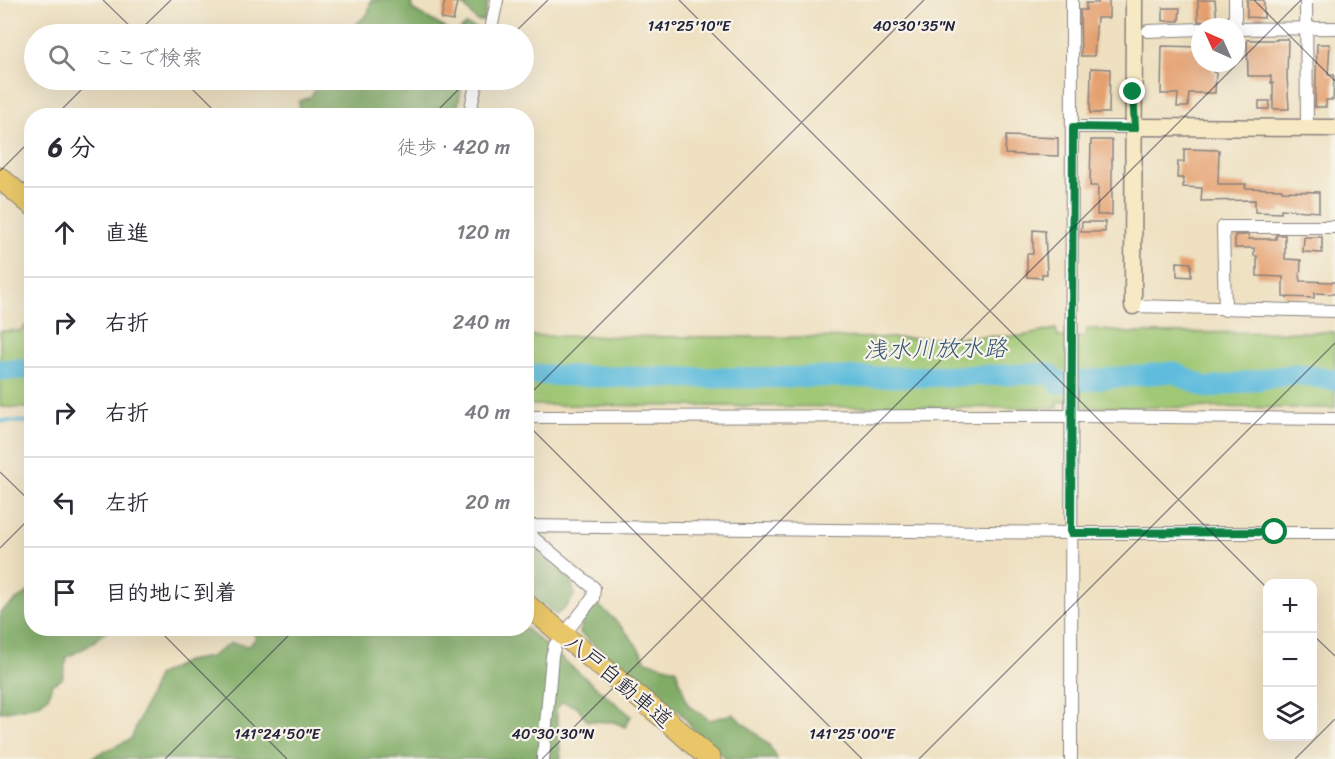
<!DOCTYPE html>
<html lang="ja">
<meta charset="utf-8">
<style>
:root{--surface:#fff;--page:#f7f7f7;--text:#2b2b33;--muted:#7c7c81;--line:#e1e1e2}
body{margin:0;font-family:Sriracha,"Klee One",sans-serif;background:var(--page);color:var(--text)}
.controls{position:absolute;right:18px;bottom:18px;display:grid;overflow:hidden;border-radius:12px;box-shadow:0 6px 24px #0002}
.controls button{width:54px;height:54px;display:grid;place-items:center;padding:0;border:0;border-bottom:2px solid var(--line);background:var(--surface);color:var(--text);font:30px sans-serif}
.compass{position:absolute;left:1191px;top:18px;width:54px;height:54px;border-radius:50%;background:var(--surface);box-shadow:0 6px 24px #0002;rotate:315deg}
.stop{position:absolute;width:18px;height:18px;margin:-14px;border:4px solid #0b8043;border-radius:50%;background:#fff}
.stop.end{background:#0b8043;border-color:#fff;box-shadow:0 2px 6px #0008}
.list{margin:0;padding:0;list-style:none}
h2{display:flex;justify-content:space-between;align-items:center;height:78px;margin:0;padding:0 24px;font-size:26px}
h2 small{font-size:20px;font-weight:400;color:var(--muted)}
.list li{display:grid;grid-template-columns:39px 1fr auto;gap:18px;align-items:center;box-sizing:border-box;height:90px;padding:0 24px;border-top:2px solid var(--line)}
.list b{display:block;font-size:22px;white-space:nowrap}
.list em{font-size:20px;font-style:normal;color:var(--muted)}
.icon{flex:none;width:33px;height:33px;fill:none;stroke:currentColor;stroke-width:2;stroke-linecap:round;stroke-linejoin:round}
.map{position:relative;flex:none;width:1335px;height:759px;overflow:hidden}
.search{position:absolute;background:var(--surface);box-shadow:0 6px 24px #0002;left:24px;top:24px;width:510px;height:66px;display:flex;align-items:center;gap:15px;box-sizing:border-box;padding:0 21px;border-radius:33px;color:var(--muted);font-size:22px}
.panel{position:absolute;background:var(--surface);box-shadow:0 6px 24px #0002;left:24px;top:108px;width:510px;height:528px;border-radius:24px}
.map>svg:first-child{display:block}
</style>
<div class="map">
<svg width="1335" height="759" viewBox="0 0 1335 759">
<rect width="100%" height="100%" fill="#f7f3e8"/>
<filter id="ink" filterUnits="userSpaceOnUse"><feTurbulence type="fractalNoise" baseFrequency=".0167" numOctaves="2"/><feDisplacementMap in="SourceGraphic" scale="12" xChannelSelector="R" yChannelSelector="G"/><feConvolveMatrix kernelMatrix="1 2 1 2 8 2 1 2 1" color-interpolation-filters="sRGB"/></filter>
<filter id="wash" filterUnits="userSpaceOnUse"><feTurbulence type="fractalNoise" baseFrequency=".008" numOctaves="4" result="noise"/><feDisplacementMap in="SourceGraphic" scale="24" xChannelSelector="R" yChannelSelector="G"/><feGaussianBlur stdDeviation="1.35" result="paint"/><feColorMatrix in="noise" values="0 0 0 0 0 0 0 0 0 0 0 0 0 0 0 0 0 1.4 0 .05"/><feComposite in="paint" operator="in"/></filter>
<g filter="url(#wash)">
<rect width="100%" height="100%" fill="#eee0c0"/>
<g fill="#a0c874" stroke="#617558" stroke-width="1.5">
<path d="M25,326L31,327V408L0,407V331H20Z"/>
<path d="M1087,328L1130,333L1335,332V408L1082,407L1081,400L1058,402V408L527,405V336L917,338L1022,336L1056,329L1058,337H1086Z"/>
</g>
<g fill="#80ac66" stroke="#516750" stroke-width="1.5">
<path d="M371,0H411L412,9L455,34L466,25L480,29L479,34H350L356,24L368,14Z"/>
<path d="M459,0H488L484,21H477Z"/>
<path d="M361,80H463L456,115H299V101L311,97L319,82L355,88Z"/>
<path d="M527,543L570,580L575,594L567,606L556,615L527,589Z"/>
<path d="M31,590L32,628L109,629L88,646L67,657L62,679L52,684L48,697L38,705L0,712V612Z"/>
<path d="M597,604C617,621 634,638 646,661L676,669L688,705L710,720L733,714L769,745L777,759H727L697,733L679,711L659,700L646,684L625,672L580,633L584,617Z"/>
<path d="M251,629H526L631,716L625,727L614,722L587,721L578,707L562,702L556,709L561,759H92L94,756L131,739L157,676L186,661L210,657L231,643L249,646L256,638Z"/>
</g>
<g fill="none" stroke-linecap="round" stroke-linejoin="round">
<path stroke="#5ebcdc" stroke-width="4" d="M0,421L32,422"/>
<g stroke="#5ebcdc" stroke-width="21">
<path d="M0,370L32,369"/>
<path d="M526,374C626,379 725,378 824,377C898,377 973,377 1048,373L1059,383L1173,372L1207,388L1295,374L1335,380"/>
</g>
</g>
<g id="blocks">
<g fill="#e5a070">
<path d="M445,0L457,3L453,21L441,19Z"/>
<path d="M1098,0H1109V18H1097L1094,56H1081L1080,10H1086V3H1098Z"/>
<path d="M1198,0H1215L1217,22L1198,21Z"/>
<path d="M1247,0H1264V18L1247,17Z"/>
<path d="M1163,8H1180L1179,21H1163Z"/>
<path d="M1277,39H1288L1287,76L1289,109H1273V83H1271V76H1248L1247,40H1277Z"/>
<path d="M1317,44H1330L1328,75H1334L1333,100H1326V107H1315Z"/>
<path d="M1162,46L1200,47V63H1213V72H1216L1215,93H1189L1188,107H1177L1178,94H1161Z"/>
<path d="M1091,68L1110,69L1109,113H1090Z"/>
<path d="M1259,101H1270L1269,109H1259Z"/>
<path d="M1006,136L1058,138V156L1005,154Z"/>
<path d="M1091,140H1112V215H1097L1098,186H1090Z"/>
<path d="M1184,149L1219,150L1218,184H1246L1245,188L1282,189V191L1319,192V212L1281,209V213L1255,212V200L1201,201L1202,188L1183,187V178H1177L1178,162H1184Z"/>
<path d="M1082,222H1105V232H1081Z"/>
<path d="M1033,230L1045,231L1047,274H1042V278L1027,277V254H1033Z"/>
<path d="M1235,235H1249V239H1276V235H1285V259L1301,260L1300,281L1335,282V294L1314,293V298L1283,297V277L1257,276V256H1254V248H1235Z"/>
<path d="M1304,237H1322V253L1303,252Z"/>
<path d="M1177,262L1191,263V277L1177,276Z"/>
</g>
</g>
</g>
<g filter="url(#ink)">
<use href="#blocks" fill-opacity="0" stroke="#88817e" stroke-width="1.5"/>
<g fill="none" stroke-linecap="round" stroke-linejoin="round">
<g stroke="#88817e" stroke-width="14">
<g id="street">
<path d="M1235,0V27"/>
<path d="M1306,0L1307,128"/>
<path d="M1236,29L1335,28"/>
<path d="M1148,31L1200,29"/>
<path d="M490,34L497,0"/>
<path d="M469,116L477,80"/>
<path d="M1073,127H1135"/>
<path d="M1133,306L1335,311"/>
<path d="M1225,310L1223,227H1335"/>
<path d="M526,417L1073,416L1335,419"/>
<path d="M526,526L1071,533H1335"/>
<path d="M526,532L594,588L593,598L570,627"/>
<path d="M543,759L552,656L555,645"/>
<path d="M1071,759L1072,0"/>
</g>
</g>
<g stroke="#88817e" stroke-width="19">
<g id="secondary">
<path d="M1135,127L1335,128"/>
<path d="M1133,306L1134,0"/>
</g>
</g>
<g stroke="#88817e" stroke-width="23">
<g id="highway">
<path d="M0,178L32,205"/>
<path d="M526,604L677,729L710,759"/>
</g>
</g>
<use href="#street" stroke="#fff" stroke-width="12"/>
<use href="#secondary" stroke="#f6e9c3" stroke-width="16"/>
<use href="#highway" stroke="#e9c769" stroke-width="21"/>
</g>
</g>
<g fill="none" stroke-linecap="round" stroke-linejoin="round" filter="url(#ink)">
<path stroke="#0b8043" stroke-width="8" d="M1133,92L1135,128L1073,127L1071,533L1275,532"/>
</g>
<path fill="none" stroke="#22223b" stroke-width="1.5" stroke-opacity="0.45" d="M103,0L138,34M679,0L1268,589M1254,0L1335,81M136,34L171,0M513,34L548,0M183,80L219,116M55,116L91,80M432,116L468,80M0,171L32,139M526,398L924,0M526,423L862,759M0,472L32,503M0,548L32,516M157,628L287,759M1312,634L1335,656M165,759L296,628M542,759L1301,0M919,759L1335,343M1295,759L1335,719"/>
<g text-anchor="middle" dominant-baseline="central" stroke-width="4.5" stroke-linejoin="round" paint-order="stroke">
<g font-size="22" fill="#22223b" stroke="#f7f3e8">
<text transform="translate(619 681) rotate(40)">八戸自動車道</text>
</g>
<g font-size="24" font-style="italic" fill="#375873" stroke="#f7f3e8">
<text transform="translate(935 349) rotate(-1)">浅水川放水路</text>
</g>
</g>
<g font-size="15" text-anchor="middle" fill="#22223b" stroke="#f7f3e8" stroke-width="4.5" stroke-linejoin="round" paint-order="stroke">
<text x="689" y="31">141°25'10"E</text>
<text x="914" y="31">40°30'35"N</text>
<text x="277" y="739">141°24'50"E</text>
<text x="553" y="739">40°30'30"N</text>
<text x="852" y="739">141°25'00"E</text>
</g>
</svg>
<div class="controls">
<button>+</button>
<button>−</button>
<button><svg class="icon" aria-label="layers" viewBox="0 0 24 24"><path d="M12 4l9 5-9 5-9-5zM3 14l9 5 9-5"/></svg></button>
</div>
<svg class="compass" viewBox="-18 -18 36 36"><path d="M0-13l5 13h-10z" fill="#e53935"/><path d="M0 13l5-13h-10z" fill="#7c7c81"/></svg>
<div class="stop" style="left:1275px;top:532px"></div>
<div class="stop end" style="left:1133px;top:92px"></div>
<div class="search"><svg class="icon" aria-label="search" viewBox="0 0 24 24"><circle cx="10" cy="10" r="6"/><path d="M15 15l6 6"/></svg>ここで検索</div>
<section class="panel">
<h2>6 分<small>徒歩 · 420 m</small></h2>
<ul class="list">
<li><svg class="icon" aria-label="ahead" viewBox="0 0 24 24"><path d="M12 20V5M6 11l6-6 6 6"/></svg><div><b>直進</b></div><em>120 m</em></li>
<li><svg class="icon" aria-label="right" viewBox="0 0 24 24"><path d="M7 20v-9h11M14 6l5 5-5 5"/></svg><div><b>右折</b></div><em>240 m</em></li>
<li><svg class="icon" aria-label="right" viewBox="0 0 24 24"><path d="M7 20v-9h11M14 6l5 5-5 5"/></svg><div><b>右折</b></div><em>40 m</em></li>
<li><svg class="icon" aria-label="left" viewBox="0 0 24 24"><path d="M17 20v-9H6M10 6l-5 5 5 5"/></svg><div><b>左折</b></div><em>20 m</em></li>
<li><svg class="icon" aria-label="arrive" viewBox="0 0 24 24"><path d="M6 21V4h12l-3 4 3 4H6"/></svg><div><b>目的地に到着</b></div></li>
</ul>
</section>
</div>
